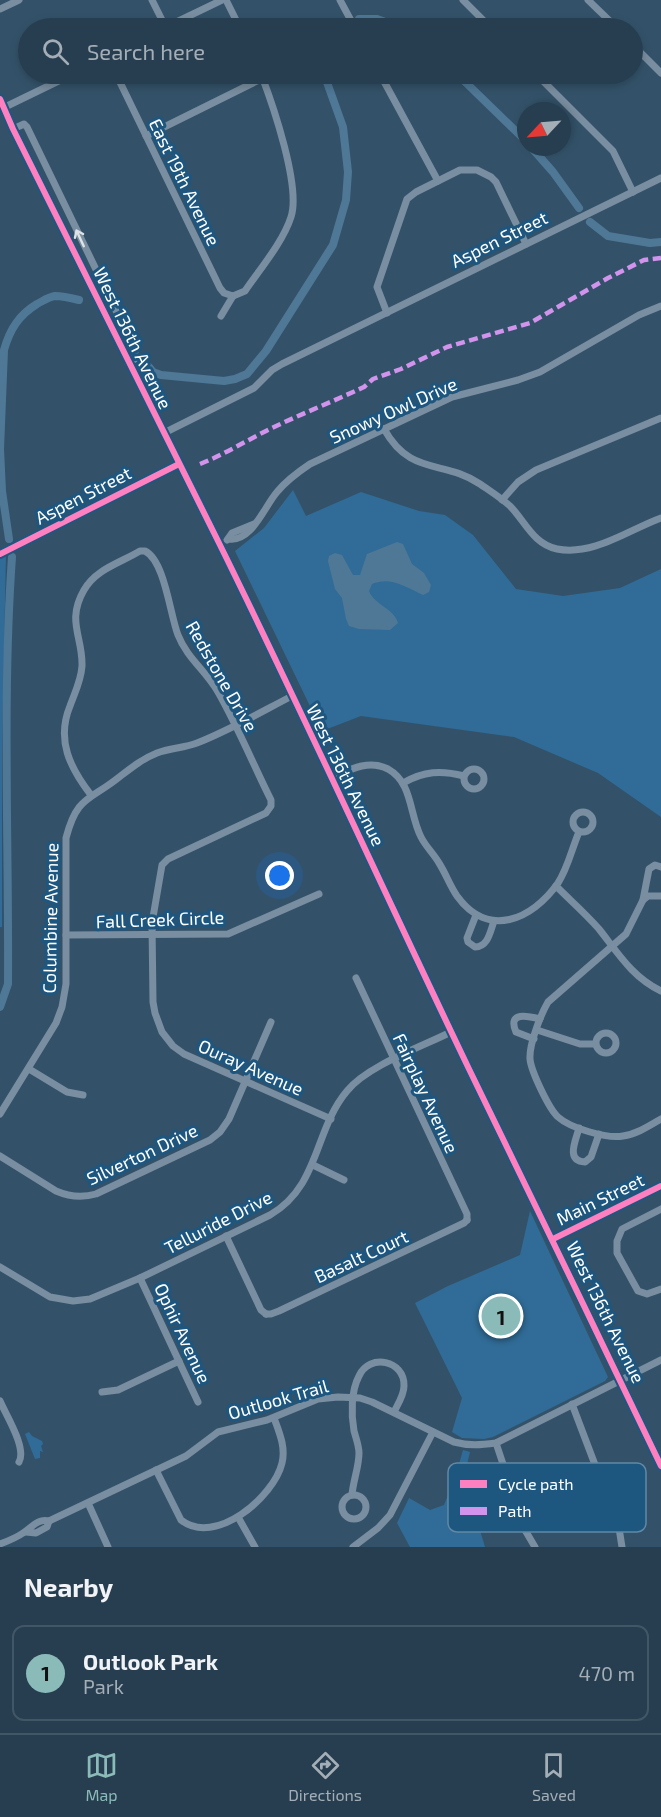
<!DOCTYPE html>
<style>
:root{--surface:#263e4f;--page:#324959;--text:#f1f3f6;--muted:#a4aeb7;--line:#425766;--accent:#8bbbb9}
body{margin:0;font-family:"Exo 2",sans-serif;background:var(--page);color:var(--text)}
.compass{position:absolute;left:517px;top:102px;width:54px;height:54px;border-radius:50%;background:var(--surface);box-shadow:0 3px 9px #0003;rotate:244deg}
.you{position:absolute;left:280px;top:876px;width:21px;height:21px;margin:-15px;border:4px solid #fff;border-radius:50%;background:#1a73e8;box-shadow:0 0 0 9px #1a73e833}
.badge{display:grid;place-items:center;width:39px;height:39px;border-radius:50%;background:var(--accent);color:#111;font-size:20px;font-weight:700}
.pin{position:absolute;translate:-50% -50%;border:3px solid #fff;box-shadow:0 2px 6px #0006}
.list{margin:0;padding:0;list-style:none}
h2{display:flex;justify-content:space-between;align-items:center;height:78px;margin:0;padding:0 24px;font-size:26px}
h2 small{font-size:20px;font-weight:400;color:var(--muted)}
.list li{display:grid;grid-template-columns:39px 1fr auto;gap:18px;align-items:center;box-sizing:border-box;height:96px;margin:0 12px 12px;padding:0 12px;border:2px solid var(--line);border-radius:12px}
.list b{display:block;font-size:22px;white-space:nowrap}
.list p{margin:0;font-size:20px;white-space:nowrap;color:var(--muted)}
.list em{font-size:20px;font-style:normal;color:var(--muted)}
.icon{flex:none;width:33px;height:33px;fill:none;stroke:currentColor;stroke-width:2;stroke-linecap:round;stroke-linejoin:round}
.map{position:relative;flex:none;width:661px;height:1547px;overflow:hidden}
.search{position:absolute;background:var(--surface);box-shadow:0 3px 9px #0003;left:18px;right:18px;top:18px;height:66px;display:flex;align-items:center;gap:15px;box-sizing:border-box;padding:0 21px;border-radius:33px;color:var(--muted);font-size:22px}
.sheet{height:186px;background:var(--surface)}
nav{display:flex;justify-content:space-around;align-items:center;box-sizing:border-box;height:84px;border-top:2px solid var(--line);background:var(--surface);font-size:16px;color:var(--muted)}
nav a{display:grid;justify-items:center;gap:3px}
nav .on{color:var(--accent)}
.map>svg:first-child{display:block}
</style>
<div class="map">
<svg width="661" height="1547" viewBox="0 0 661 1547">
<rect width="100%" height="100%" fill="#335269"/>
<g fill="#306c97">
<path d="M293,490L306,516L361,492L419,511L445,515L473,535L516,589L563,596L620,588L661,569V817L598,773L514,737L361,716L322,731L235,551L264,528Z"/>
<path d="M6,555L2,746V927H0V559Z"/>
<path d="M530,1211L608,1377L605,1381L493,1437L484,1439L462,1438L452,1432L462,1398L415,1303L448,1286L520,1255Z"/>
<path d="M29,1432L32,1436L42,1441L43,1444L41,1446L43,1452L40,1451V1458L35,1459L25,1434Z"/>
<path d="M463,1450L470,1452L464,1477L485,1547H410L397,1523L409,1498L430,1510L444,1505L455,1478Z"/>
</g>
<path fill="#4f7896" d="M397,542L403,544L412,564L424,573L431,585L429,592L423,595C406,587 390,576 372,584L369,591C374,605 394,608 398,623L390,630L359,629L349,626L346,619L342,598L335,589L328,561L329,556L335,553L342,555L353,575H360L367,554Z"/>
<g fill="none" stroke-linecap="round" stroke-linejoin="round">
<g stroke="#4f7896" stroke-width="8">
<path d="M359,19H377L402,28"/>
<path d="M342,28L344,27"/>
<path d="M457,74L526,141"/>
<path d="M531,147L553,172L579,208"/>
<path d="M590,222L608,236L650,243L661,242"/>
<path d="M149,367L153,372L161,375L224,381L235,379L247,374L266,351L333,245L346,200L348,172L343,127L324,74"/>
<path d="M9,539L2,491L0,449L4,350C10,329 19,315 37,304C43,301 48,297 55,296C63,296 71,298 79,300"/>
<path d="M0,1007L8,984C9,842 2,699 12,557"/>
</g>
<g stroke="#798ea0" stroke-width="7">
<path d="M152,0L166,28"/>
<path d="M226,0L240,28"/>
<path d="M340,0L355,28"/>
<path d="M463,0L491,28"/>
<path d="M588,0L617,28"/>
<path d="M0,9L19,0"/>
<path d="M164,28L222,0"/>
<path d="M632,44L661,73"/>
<path d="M116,74L220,288L224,293L233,296"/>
<path d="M380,74L438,181"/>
<path d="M536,74L613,151L633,192"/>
<path d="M3,108L73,74"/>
<path d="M13,129L24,124L27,127L135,350V359L128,363"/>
<path d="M146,136L263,78"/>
<path d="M233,296L245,291C260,269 283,242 291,217C301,187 273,105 261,74"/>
<path d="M387,313L377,287L407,199L416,192L460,170H477L491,177L496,182L526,244"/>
<path d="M221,316L233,296"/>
<path d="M384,429C411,477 443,459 480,484C490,491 501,498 510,506C525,521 533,544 557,549C594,556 628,530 661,518"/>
<path d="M164,433L254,388L272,370L282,364L661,178"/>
<path d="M502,500L518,482L536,470L661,418"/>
<path d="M229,539C252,542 264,507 277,492C286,481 298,472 310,464L452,397L518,380L540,372L639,315L661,306"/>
<path d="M227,540L232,533L254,524"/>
<circle cx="474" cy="779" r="10"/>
<path d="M331,778C349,770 368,759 388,769C413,783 409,814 421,837C426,847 434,854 439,863C446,874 450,886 457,896C488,939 532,920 558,883C568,868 572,848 579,832"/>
<path d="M403,783C424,771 441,770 464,776"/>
<path d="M91,795C70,768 56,740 70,706C75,692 81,681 82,666C83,637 66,621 84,590C96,569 120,563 140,551H145C165,561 170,615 178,635C187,658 206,671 218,692C238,727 253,764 271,800V806L266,813L168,859L162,865L152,923L153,1002L155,1013L162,1032L173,1046L184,1054L331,1119"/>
<circle cx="583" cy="822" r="10"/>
<path d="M661,867L655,865L649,869L643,900L648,896H661"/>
<path d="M556,886C570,900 586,914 599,929C618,953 632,977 661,991"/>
<path d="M643,900L626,934L548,1002C541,1014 529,1044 530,1059C531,1071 549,1109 558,1117C570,1128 607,1139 623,1136C637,1134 649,1126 661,1119"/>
<path d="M476,915L467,938L468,942L475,947C488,947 490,932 494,921"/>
<path d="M66,935L228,934L319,894"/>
<path d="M356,978L467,1214V1220"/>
<path d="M537,1030L580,1044H595"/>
<circle cx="606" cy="1043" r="10"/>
<path d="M534,1039L516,1032C507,1011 528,1016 540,1019"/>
<path d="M29,1069L67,1092L83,1095"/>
<path d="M0,1114L56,1023L62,1007L66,984V838C77,796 89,801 118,778C131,768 142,759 157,753C170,748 184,748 197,743C230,730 261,712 292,696"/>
<path d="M579,1128C576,1140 565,1161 585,1162L591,1157L599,1134"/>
<path d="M0,1156L56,1191C70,1197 82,1198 96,1194L210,1140L220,1132L229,1119L271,1022"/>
<path d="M313,1165L344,1180"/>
<path d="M661,1209L622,1229L617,1241V1253L638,1291L647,1294L661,1289"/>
<path d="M226,1236L261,1310L266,1314"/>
<path d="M0,1267L50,1297L73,1301L90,1299L140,1278L270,1215C320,1186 314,1130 347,1091C367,1066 421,1047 451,1032"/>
<path d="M140,1278L198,1402"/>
<path d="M266,1314H271L279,1311L464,1223L467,1220"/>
<path d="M102,1392L118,1390L179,1361"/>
<path d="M0,1401C6,1415 27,1448 19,1462"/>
<path d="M572,1404L619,1528L622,1547"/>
<path d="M496,1443L525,1530L535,1547"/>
<path d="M156,1470L181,1520C215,1547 274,1497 282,1463C286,1447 279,1432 274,1418"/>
<circle cx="354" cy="1507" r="12"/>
<path d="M352,1495C353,1481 359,1467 359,1453C359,1446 356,1438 354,1431C351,1414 351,1391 359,1376C369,1353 405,1360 404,1386C404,1395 398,1404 394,1412"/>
<path d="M88,1503L108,1547"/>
<path d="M238,1517L255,1547"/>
<path d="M26,1532L36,1533L47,1527L49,1521"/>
<path d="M0,1544C8,1541 16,1538 23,1533C32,1528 37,1518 49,1521L186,1456L218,1432L267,1420L318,1399L338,1397L360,1398L372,1402L454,1442C469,1446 481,1445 496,1443L661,1360"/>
<path d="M353,1547L378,1528L390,1515L433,1432"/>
</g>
<g stroke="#748b9b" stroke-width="9">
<path d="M0,99L13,129C81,267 150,405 219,543C305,717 385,894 469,1069C533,1202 598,1333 661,1466"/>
<path d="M0,554L179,464"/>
<path d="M553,1239L661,1186"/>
</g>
<path stroke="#d193ec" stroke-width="4.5" stroke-dasharray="9 4.5" stroke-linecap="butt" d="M200,464C223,455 244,442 266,431C298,415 332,402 364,387L373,379L401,369L447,347L530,323L608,278L644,260L661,258"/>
<g stroke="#1d567f" stroke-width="10">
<g id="cycleway">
<path d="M0,99L13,129C81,267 150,405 219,543C305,717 385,894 469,1069C533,1202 598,1333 661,1466"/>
<path d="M0,554L179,464"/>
<path d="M553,1239L661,1186"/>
</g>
</g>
<use href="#cycleway" stroke="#ff80c0" stroke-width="6"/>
</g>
<defs><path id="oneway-shaft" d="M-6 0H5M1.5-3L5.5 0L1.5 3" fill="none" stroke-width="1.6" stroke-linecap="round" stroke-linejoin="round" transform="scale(1.5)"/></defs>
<use stroke="#dee3e7" href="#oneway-shaft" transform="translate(80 238) rotate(-115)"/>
<g text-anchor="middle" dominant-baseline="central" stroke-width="6" stroke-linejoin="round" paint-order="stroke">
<g font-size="18" fill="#fff" stroke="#1d567f">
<text transform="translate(185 182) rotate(64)">East 19th Avenue</text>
<text transform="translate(499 239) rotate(-26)">Aspen Street</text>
<text transform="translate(133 338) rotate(64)">West 136th Avenue</text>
<text transform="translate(393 410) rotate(-24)">Snowy Owl Drive</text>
<text transform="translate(83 495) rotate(-27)">Aspen Street</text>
<text transform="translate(222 676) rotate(60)">Redstone Drive</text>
<text transform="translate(346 775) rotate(64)">West 136th Avenue</text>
<text transform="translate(50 918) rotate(-89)">Columbine Avenue</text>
<text transform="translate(160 919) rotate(-2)">Fall Creek Circle</text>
<text transform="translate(251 1067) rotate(24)">Ouray Avenue</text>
<text transform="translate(426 1093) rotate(65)">Fairplay Avenue</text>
<text transform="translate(142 1154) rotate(-25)">Silverton Drive</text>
<text transform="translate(600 1199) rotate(-26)">Main Street</text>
<text transform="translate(218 1222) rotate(-27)">Telluride Drive</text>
<text transform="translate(361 1256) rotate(-25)">Basalt Court</text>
<text transform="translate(606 1312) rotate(64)">West 136th Avenue</text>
<text transform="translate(183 1333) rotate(65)">Ophir Avenue</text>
<text transform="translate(278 1399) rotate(-16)">Outlook Trail</text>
</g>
</g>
<rect x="448" y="1463" width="198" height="69" rx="9" fill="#1d567f" stroke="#6189a5" stroke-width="1.5"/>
<rect x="460" y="1480" width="27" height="8" fill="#ff80c0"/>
<rect x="460" y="1507" width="27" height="8" fill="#d193ec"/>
<g font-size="16" fill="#fff">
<text x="498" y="1490">Cycle path</text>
<text x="498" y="1517">Path</text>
</g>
</svg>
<svg class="compass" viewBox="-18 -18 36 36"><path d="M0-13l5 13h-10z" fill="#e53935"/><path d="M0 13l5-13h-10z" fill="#a4aeb7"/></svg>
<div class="you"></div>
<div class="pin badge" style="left:501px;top:1316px">1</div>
<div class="search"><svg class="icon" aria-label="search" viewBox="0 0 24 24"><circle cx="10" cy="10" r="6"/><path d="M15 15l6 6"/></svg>Search here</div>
</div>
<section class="sheet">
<h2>Nearby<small></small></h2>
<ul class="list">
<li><span class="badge">1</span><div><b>Outlook Park</b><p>Park</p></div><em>470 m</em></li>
</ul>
</section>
<nav>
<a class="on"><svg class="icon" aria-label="map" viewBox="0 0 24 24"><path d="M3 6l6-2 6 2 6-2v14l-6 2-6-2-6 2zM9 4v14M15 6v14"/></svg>Map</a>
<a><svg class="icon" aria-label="directions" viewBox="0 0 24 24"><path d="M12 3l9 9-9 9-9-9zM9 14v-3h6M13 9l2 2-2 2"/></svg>Directions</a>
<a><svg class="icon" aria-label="saved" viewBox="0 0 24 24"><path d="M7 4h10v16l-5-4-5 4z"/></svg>Saved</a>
</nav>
